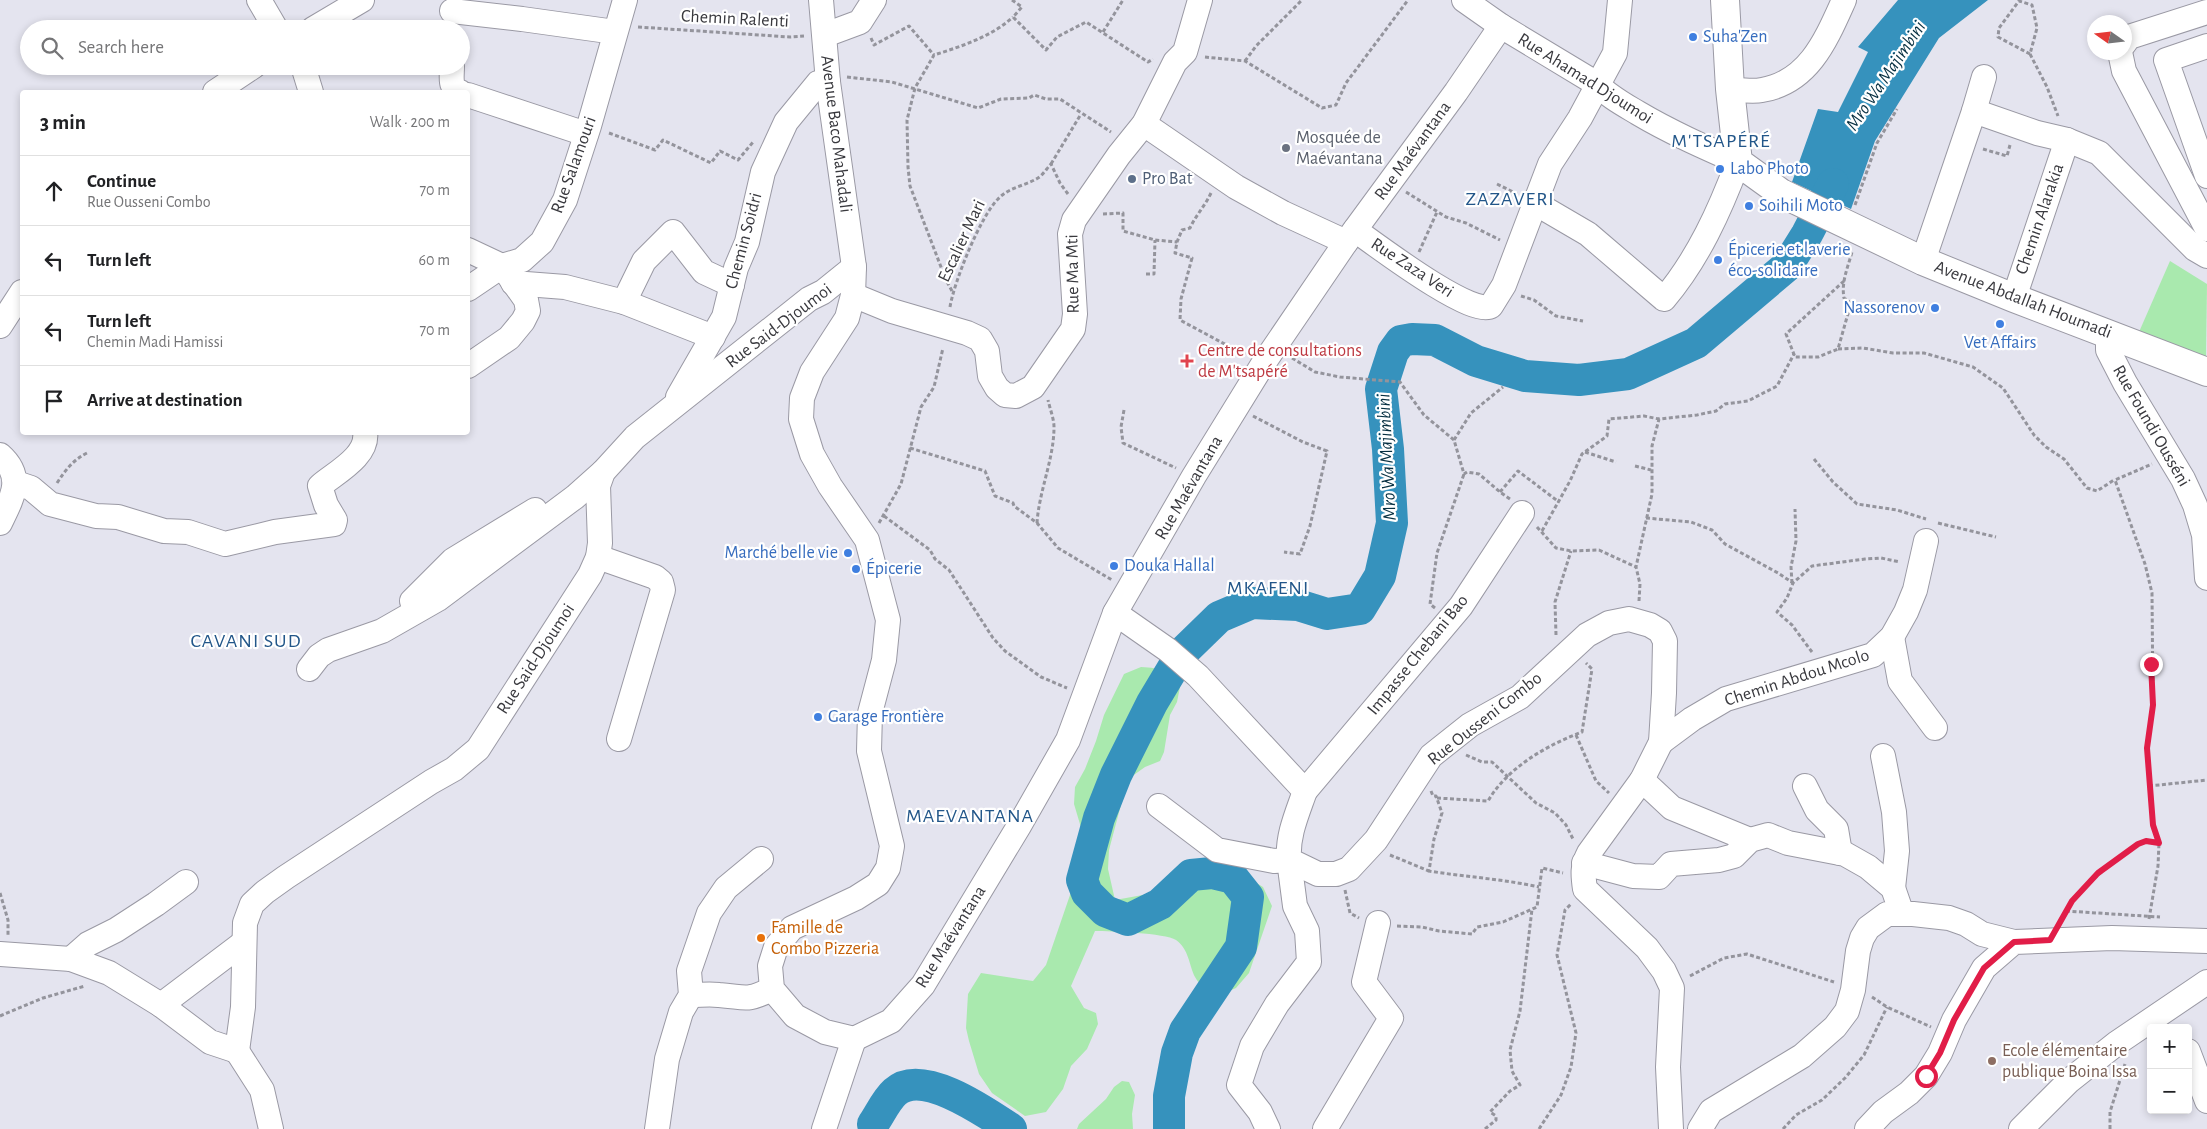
<!DOCTYPE html>
<meta charset="utf-8">
<style>
:root{--surface:#fff;--page:#f6f6f6;--text:#202124;--muted:#757577;--line:#e0e0e0}
body{margin:0;font-family:"Alegreya Sans",sans-serif;background:var(--page);color:var(--text)}
.controls{position:absolute;right:15px;bottom:15px;display:grid;overflow:hidden;border-radius:5px;box-shadow:0 2px 8px #0003}
.controls button{width:45px;height:45px;display:grid;place-items:center;padding:0;border:0;border-bottom:1px solid var(--line);background:var(--surface);color:var(--text);font:25px sans-serif}
.compass{position:absolute;left:2087px;top:15px;width:45px;height:45px;border-radius:50%;background:var(--surface);box-shadow:0 2px 8px #0003;rotate:284deg}
.stop{position:absolute;width:15px;height:15px;margin:-11px;border:4px solid #e11d48;border-radius:50%;background:#fff}
.stop.end{background:#e11d48;border-color:#fff;box-shadow:0 1px 5px #0008}
.list{margin:0;padding:0;list-style:none}
h2{display:flex;justify-content:space-between;align-items:center;height:65px;margin:0;padding:0 20px;font-size:21px}
h2 small{font-size:16px;font-weight:400;color:var(--muted)}
.list li{display:grid;grid-template-columns:32px 1fr auto;gap:15px;align-items:center;box-sizing:border-box;height:70px;padding:0 20px;border-top:1px solid var(--line)}
.list b{display:block;font-size:19px;white-space:nowrap}
.list p{margin:0;font-size:16px;white-space:nowrap;color:var(--muted)}
.list em{font-size:16px;font-style:normal;color:var(--muted)}
.icon{flex:none;width:28px;height:28px;fill:none;stroke:currentColor;stroke-width:2;stroke-linecap:round;stroke-linejoin:round}
.map{position:relative;flex:none;width:2207px;height:1129px;overflow:hidden}
.search{position:absolute;background:var(--surface);box-shadow:0 2px 8px #0003;left:20px;top:20px;width:450px;height:55px;display:flex;align-items:center;gap:12px;box-sizing:border-box;padding:0 18px;border-radius:28px;color:var(--muted);font-size:19px}
.panel{position:absolute;background:var(--surface);box-shadow:0 2px 8px #0003;left:20px;top:90px;width:450px;height:345px;border-radius:5px}
.map>svg:first-child{display:block}
</style>
<div class="map">
<svg width="2207" height="1129" viewBox="0 0 2207 1129">
<rect width="100%" height="100%" fill="#e4e4ef"/>
<g fill="#a9e9ae">
<path d="M2170,261L2207,284L2206,357L2139,332Z"/>
<path d="M1141,667C1162,668 1167,670 1180,687L1177,702L1170,715L1164,752L1160,761L1145,767L1131,777L1122,801L1109,850L1108,869L1115,900L1198,885L1242,874L1263,887L1272,906L1249,973L1236,988L1220,995C1211,991 1200,987 1195,977C1189,965 1189,949 1176,940C1165,933 1110,931 1095,931L1071,986L1084,1008L1096,1013L1098,1024L1087,1049L1071,1066L1063,1089L1046,1112L1025,1116L992,1093L979,1074L969,1041L966,1028L968,994L981,973L1033,981L1046,965L1082,860L1085,841L1074,804L1075,787L1085,769L1096,741L1104,715L1124,674Z"/>
<path d="M1122,1081L1129,1082L1135,1095L1132,1114L1133,1129H1077L1079,1124L1106,1099L1114,1087Z"/>
</g>
<path fill="#3692bd" d="M1898,0H1988L1939,38L1875,141L1851,209L1792,182L1818,109L1838,112L1868,52L1858,47Z"/>
<g fill="none" stroke-linecap="round" stroke-linejoin="round">
<g stroke="#3692bd" stroke-width="32">
<path d="M873,1124C880,1114 886,1100 895,1092C922,1067 987,1113 1011,1129"/>
<path d="M1169,1129V1096L1177,1053L1185,1031L1241,947L1248,897L1233,878L1212,873L1191,875L1160,904L1128,920L1105,911L1087,893L1082,880L1099,818L1116,775L1152,703L1182,653L1219,617L1252,603L1298,605L1327,614L1360,609L1380,576L1392,523L1388,449L1381,389L1393,352L1401,341L1412,339L1435,340L1476,361L1525,376L1579,380L1628,374L1696,343L1787,266L1807,234L1833,184"/>
</g>
<g stroke="#9a99a4" stroke-width="26">
<g id="minor">
<path d="M259,0L276,29"/>
<path d="M821,0L828,82L854,267L853,295L847,318L812,372L802,398L801,419L812,454L830,486L867,540L888,620L884,660L870,713L869,751L892,846L888,868L878,884L856,898L792,928L776,947L770,966L772,989L795,1016L825,1032L854,1039L891,1021L923,985L1019,826L1068,740L1115,613L1194,476L1263,364L1346,242L1456,92L1501,26"/>
<path d="M1464,0L1501,26L1597,84C1608,96 1623,104 1638,113C1670,132 1704,147 1738,162C1720,210 1698,259 1664,299L1588,234L1535,203"/>
<path d="M452,11L522,19L615,32"/>
<path d="M313,29L362,0"/>
<path d="M825,35L860,22L874,0"/>
<path d="M2124,44L2129,37L2207,12"/>
<path d="M2207,46L2166,60L2207,176"/>
<path d="M2120,52L2124,71L2207,229"/>
<path d="M303,66L311,92"/>
<path d="M452,66C452,77 449,88 460,92"/>
<path d="M1730,89C1740,90 1752,92 1762,90C1809,82 1826,40 1844,0"/>
<path d="M215,92L254,66"/>
<path d="M468,95L586,134"/>
<path d="M1974,111L2037,133L2067,140L2099,153L2195,249L2207,256"/>
<path d="M1144,124L1236,187L1283,213L1346,242"/>
<path d="M1355,230C1375,244 1472,318 1491,306L1504,285L1550,164L1580,118L1615,53L1620,0"/>
<path d="M468,250L502,266L526,300L528,311L523,321L509,338L468,366"/>
<path d="M1923,261L1974,111L1984,77"/>
<path d="M513,283L565,287L624,302L713,337"/>
<path d="M468,289L502,266L522,260L542,242L565,200L589,126L625,0"/>
<path d="M853,295L892,311L967,333L980,339L987,351L990,376L997,388L1005,395L1016,396L1033,387L1073,329L1075,314L1070,234L1074,220L1119,155L1144,124L1175,62L1185,52L1200,0"/>
<path d="M2014,298L2067,140"/>
<path d="M624,302L644,261L673,232L704,272L732,285"/>
<path d="M0,326L22,292"/>
<path d="M2108,333V350L2125,383L2183,479L2195,505L2204,535L2207,578"/>
<path d="M678,397L724,317L736,268L747,242L763,172L786,122L818,83L828,82"/>
<path d="M0,455C25,477 12,498 0,523"/>
<path d="M16,483L31,488L50,504L96,516L118,517L164,531L188,532L225,544L275,532L334,524L335,520L326,505L320,486C335,473 369,456 365,432"/>
<path d="M598,557L655,577L661,582L663,590L619,739"/>
<path d="M412,601L453,560L535,510"/>
<path d="M1115,613L1168,650L1198,676L1305,791C1297,814 1287,836 1289,860L1318,874H1336L1349,869L1376,840L1431,756L1470,725L1520,697L1587,635L1609,623L1629,619L1650,625L1660,631L1665,641L1664,693L1661,742L1642,780L1589,853C1582,866 1583,875 1585,889L1647,948L1664,971L1672,988L1668,1067L1671,1129"/>
<path d="M1892,637L1900,681L1935,728"/>
<path d="M309,669L319,656L328,650L382,631L438,599L575,497L603,472"/>
<path d="M1661,742L1692,719L1726,699L1873,655L1892,637L1906,612L1915,590L1926,541"/>
<path d="M1883,756L1894,812L1897,851L1893,888"/>
<path d="M1642,780L1672,808L1750,840"/>
<path d="M1805,786L1817,810L1836,829L1840,853"/>
<path d="M1305,791L1461,606L1522,513"/>
<path d="M1159,806L1217,850L1274,861L1289,860L1295,906L1307,931L1309,962L1277,1004L1252,1046L1239,1085L1260,1112L1268,1129"/>
<path d="M1584,863L1633,876L1659,877L1671,864L1719,860L1734,856L1750,840L1768,835L1788,843L1845,854L1868,867L1893,888L1902,914"/>
<path d="M0,954L71,959L109,973L161,1005L210,1042L237,1051L243,1007L245,923L252,904L265,892L286,877L431,782L454,769L478,749L590,575L598,557L600,543L598,486L603,472L635,437L809,299L823,292L854,267"/>
<path d="M71,959L88,944L116,930L156,904L186,882"/>
<path d="M691,995C701,995 710,994 719,995C747,997 745,1002 772,989"/>
<path d="M161,1005L243,943"/>
<path d="M237,1051L262,1090L271,1129"/>
<path d="M2188,1051L2207,1101"/>
<path d="M657,1129L667,1059L681,1012L691,995L689,971L709,913L726,888L761,859"/>
<path d="M824,1129L854,1039"/>
<path d="M1325,1129L1391,1018L1364,982L1378,923"/>
<path d="M1700,1129L1711,1111L1802,1056L1835,1027L1847,1011L1853,990L1858,951L1862,938L1868,928L1887,914H1913L1949,918L1966,924L1982,934L2014,942"/>
<path d="M1867,1129L1883,1112L1909,1093L1926,1076L1940,1053L1954,1020L1984,968L2014,942L2112,938L2207,941"/>
<path d="M2021,1129L2069,1081L2117,1043L2207,982"/>
</g>
</g>
<g stroke="#9a99a4" stroke-width="30">
<path id="major" d="M1725,0L1730,89L1738,162L1781,193L1923,261L2014,298L2207,372"/>
</g>
<g stroke="#94949c" stroke-width="3" stroke-dasharray="4 2.5" stroke-linecap="butt">
<path d="M1012,0L1022,7L1013,17L1046,50L1057,37L1086,22L1148,62L1153,59"/>
<path d="M638,27L790,37L804,36"/>
<path d="M1103,32L1123,0"/>
<path d="M871,38L874,45L909,26L934,55"/>
<path d="M2030,54L1998,37L1999,28L2019,1L2032,5L2037,28L2030,54L2047,87L2058,116"/>
<path d="M1205,57L1245,61L1322,108L1336,105L1346,83L1408,0"/>
<path d="M1245,61L1256,46L1302,0"/>
<path d="M847,77L892,82L978,108L1001,99L1029,98L1034,95L1046,99H1060L1111,132"/>
<path d="M609,133L655,150L663,140L711,163L720,151L738,160L754,141"/>
<path d="M1983,149L2007,156L2010,145"/>
<path d="M1051,164L1081,114"/>
<path d="M1497,184L1517,194"/>
<path d="M1406,192L1446,217L1466,223L1500,240"/>
<path d="M1211,193C1205,206 1196,215 1190,228L1182,230L1177,242L1175,253L1192,258L1181,299L1180,320L1245,355"/>
<path d="M1855,205L1877,143L1897,109"/>
<path d="M1103,214L1123,213V231L1155,240L1177,242"/>
<path d="M1419,252L1437,212"/>
<path d="M1146,274H1154L1155,240"/>
<path d="M1844,281L1786,334L1795,357H1818L1838,349L1851,303L1844,298C1841,282 1848,267 1852,252"/>
<path d="M952,291L946,280L910,186L908,167L907,120L915,88L934,55C962,46 991,37 1013,17"/>
<path d="M1521,296L1534,300L1556,316L1583,321"/>
<path d="M950,307C954,282 980,217 998,199C1009,187 1025,186 1038,178C1043,175 1047,168 1051,164L1060,183L1068,194"/>
<path d="M1838,349L1863,348L1893,353H1924L1973,367L2003,388L2034,435L2046,447L2064,459L2087,488L2097,491L2114,480"/>
<path d="M1292,358L1315,372L1340,377L1400,382L1424,415L1454,440L1464,474L1467,472L1479,474L1500,492L1510,499"/>
<path d="M1124,410L1121,427L1123,443L1176,468"/>
<path d="M1253,416L1303,442L1327,451L1310,526L1300,554L1284,552"/>
<path d="M1454,440L1471,413L1503,387"/>
<path d="M910,448L985,471L995,496L1013,503L1014,506L1037,523L1058,548L1112,580"/>
<path d="M1585,452L1616,462"/>
<path d="M1814,459L1833,482L1857,504L1897,510L1926,519"/>
<path d="M1635,466L1651,470"/>
<path d="M57,483C66,469 74,459 89,452"/>
<path d="M1500,492L1518,471L1559,502"/>
<path d="M884,516L930,550L935,559L949,570L993,638L1005,651L1041,677L1067,688"/>
<path d="M1646,518L1691,522L1712,530L1725,544L1778,573L1793,583"/>
<path d="M879,523L901,484L921,407L934,387L943,348"/>
<path d="M1037,523C1039,491 1054,459 1054,427C1054,419 1050,409 1048,400"/>
<path d="M1938,523L1996,537"/>
<path d="M1537,527L1556,548L1571,551L1599,550L1636,567"/>
<path d="M1542,531L1570,481L1582,454L1607,436L1609,419L1644,416L1659,419"/>
<path d="M1792,583L1791,567L1796,541L1795,509"/>
<path d="M1639,601L1640,584L1636,567L1652,494V446L1659,419L1697,415L1716,411L1725,404L1748,401L1777,386L1794,354"/>
<path d="M1435,608L1430,604L1437,553L1464,474"/>
<path d="M1556,635L1555,602L1571,551"/>
<path d="M1812,652L1792,625L1777,612L1787,598L1793,583L1812,566L1865,559L1881,558L1900,562"/>
<path d="M1576,735L1596,781L1609,793"/>
<path d="M1466,755L1482,762H1492L1536,803L1555,813L1566,825L1573,839"/>
<path d="M2149,786L2207,780"/>
<path d="M1431,791L1433,796H1436L1442,813L1434,839L1429,871C1466,877 1503,879 1539,887"/>
<path d="M1437,798L1488,801C1507,768 1547,745 1582,732L1592,669L1586,663"/>
<path d="M1390,855L1429,871"/>
<path d="M1345,890L1350,913L1359,918"/>
<path d="M0,893L8,920V936"/>
<path d="M2066,911L2160,917"/>
<path d="M2061,919C2080,885 2108,867 2138,844L2145,841L2159,843"/>
<path d="M2149,919L2158,866L2159,843L2153,825L2147,748L2153,705L2152,593L2145,564L2115,480L2152,464"/>
<path d="M1397,926L1422,927L1439,931L1472,934L1477,927L1503,922L1537,907L1542,868L1563,873"/>
<path d="M1690,976L1724,958L1747,954L1834,982"/>
<path d="M1872,997L1887,1007L1931,1027"/>
<path d="M0,1016L43,998L85,986"/>
<path d="M1485,1129L1496,1120V1116L1490,1112L1510,1091L1520,1085L1512,1071L1510,1050L1520,1011L1532,909"/>
<path d="M1539,1129L1561,1095L1571,1067L1576,1033L1557,955L1565,910L1571,904"/>
<path d="M1783,1129L1796,1115L1822,1100L1845,1078L1864,1055L1887,1007"/>
<path d="M2110,1129V1112L2125,1064"/>
</g>
<use href="#minor" stroke="#fff" stroke-width="24"/>
<use href="#major" stroke="#fff" stroke-width="28"/>
</g>
<g fill="none" stroke-linecap="round" stroke-linejoin="round">
<path stroke="#e11d48" stroke-width="6" d="M1926,1076L1940,1053L1954,1020L1984,968L2014,942L2050,940L2072,901L2098,873L2138,844L2146,841L2159,843L2153,825L2147,748L2153,705L2151,664"/>
</g>
<g fill="#3f7fe0" stroke="#fff" stroke-width="2">
<circle cx="1693" cy="37" r="5"/>
<circle cx="1720" cy="169" r="5"/>
<circle cx="1749" cy="206" r="5"/>
<circle cx="1718" cy="260" r="5"/>
<circle cx="1935" cy="308" r="5"/>
<circle cx="2000" cy="324" r="5"/>
<circle cx="848" cy="553" r="5"/>
<circle cx="1114" cy="566" r="5"/>
<circle cx="856" cy="569" r="5"/>
<circle cx="818" cy="717" r="5"/>
</g>
<circle fill="#6b7280" stroke="#fff" stroke-width="2" cx="1286" cy="148" r="5"/>
<circle fill="#5c6f8a" stroke="#fff" stroke-width="2" cx="1132" cy="179" r="5"/>
<path fill="#e0444e" stroke="#fff" stroke-width="2" d="M1184.5 353.5h5v5h5v5h-5v5h-5v-5h-5v-5h5z"/>
<circle fill="#e8710a" stroke="#fff" stroke-width="2" cx="761" cy="938" r="5"/>
<circle fill="#8d6e63" stroke="#fff" stroke-width="2" cx="1992" cy="1061" r="5"/>
<g text-anchor="middle" dominant-baseline="central" stroke-width="4.5" stroke-linejoin="round" paint-order="stroke">
<g font-size="18" fill="#39393e" stroke="#fff">
<text transform="translate(735 19) rotate(3)">Chemin Ralenti</text>
<text transform="translate(1585 79) rotate(32)">Rue Ahamad Djoumoi</text>
<text transform="translate(836 134) rotate(83)">Avenue Baco Mahadali</text>
<text transform="translate(1413 151) rotate(-54)">Rue Maévantana</text>
<text transform="translate(574 165) rotate(-70)">Rue Salamouri</text>
<text transform="translate(2040 219) rotate(-71)">Chemin Alarakia</text>
<text transform="translate(744 241) rotate(-75)">Chemin Soidri</text>
<text transform="translate(962 241) rotate(-65)">Escalier Mari</text>
<text transform="translate(1412 268) rotate(33)">Rue Zaza Veri</text>
<text transform="translate(1073 274) rotate(-91)">Rue Ma Mti</text>
<text transform="translate(2023 300) rotate(21)">Avenue Abdallah Houmadi</text>
<text transform="translate(779 326) rotate(-37)">Rue Said-Djoumoi</text>
<text transform="translate(2151 426) rotate(60)">Rue Foundi Ousséni</text>
<text transform="translate(1189 488) rotate(-60)">Rue Maévantana</text>
<text transform="translate(1418 655) rotate(-51)">Impasse Chebani Bao</text>
<text transform="translate(536 659) rotate(-57)">Rue Said-Djoumoi</text>
<text transform="translate(1797 678) rotate(-18)">Chemin Abdou Mcolo</text>
<text transform="translate(1485 719) rotate(-38)">Rue Ousseni Combo</text>
<text transform="translate(951 937) rotate(-58)">Rue Maévantana</text>
</g>
<g font-size="18" fill="#366cbe" stroke="#fff" text-anchor="start">
<text x="1703" y="37">Suha'Zen</text>
<text x="1730" y="169">Labo Photo</text>
<text x="1759" y="206">Soihili Moto</text>
<text x="1728" y="250">Épicerie et laverie<tspan x="1728" dy="21">éco-solidaire</tspan></text>
<text x="1925" y="308" text-anchor="end">Nassorenov</text>
<text x="2000" y="343" text-anchor="middle">Vet Affairs</text>
<text x="838" y="553" text-anchor="end">Marché belle vie</text>
<text x="1124" y="566">Douka Hallal</text>
<text x="866" y="569">Épicerie</text>
<text x="828" y="717">Garage Frontière</text>
</g>
<g font-size="18" fill="#5b616d" stroke="#fff" text-anchor="start">
<text x="1296" y="138">Mosquée de<tspan x="1296" dy="21">Maévantana</tspan></text>
</g>
<g font-size="18" fill="#4e5e75" stroke="#fff" text-anchor="start">
<text x="1142" y="179">Pro Bat</text>
</g>
<g font-size="18" fill="#be3a42" stroke="#fff" text-anchor="start">
<text x="1198" y="351">Centre de consultations<tspan x="1198" dy="21">de M'tsapéré</tspan></text>
</g>
<g font-size="18" fill="#c56008" stroke="#fff" text-anchor="start">
<text x="771" y="928">Famille de<tspan x="771" dy="21">Combo Pizzeria</tspan></text>
</g>
<g font-size="18" fill="#785e54" stroke="#fff" text-anchor="start">
<text x="2002" y="1051">Ecole élémentaire<tspan x="2002" dy="21">publique Boina Issa</tspan></text>
</g>
<g font-size="19" font-style="italic" fill="#073042" stroke="#fff">
<text transform="translate(1886 76) rotate(-56)">Mro Wa Majimbini</text>
<text transform="translate(1387 457) rotate(-93)">Mro Wa Majimbini</text>
</g>
<g font-size="20" letter-spacing="1" fill="#225689" stroke="#fff">
<text x="1721" y="141">M'TSAPÉRÉ</text>
<text x="1510" y="199">ZAZAVERI</text>
<text x="1268" y="588">MKAFENI</text>
<text x="246" y="641">CAVANI SUD</text>
<text x="970" y="816">MAEVANTANA</text>
</g>
</g>
</svg>
<div class="controls">
<button>+</button>
<button>−</button>
</div>
<svg class="compass" viewBox="-18 -18 36 36"><path d="M0-13l5 13h-10z" fill="#e53935"/><path d="M0 13l5-13h-10z" fill="#757577"/></svg>
<div class="stop" style="left:1926px;top:1076px"></div>
<div class="stop end" style="left:2151px;top:664px"></div>
<div class="search"><svg class="icon" aria-label="search" viewBox="0 0 24 24"><circle cx="10" cy="10" r="6"/><path d="M15 15l6 6"/></svg>Search here</div>
<section class="panel">
<h2>3 min<small>Walk · 200 m</small></h2>
<ul class="list">
<li><svg class="icon" aria-label="ahead" viewBox="0 0 24 24"><path d="M12 20V5M6 11l6-6 6 6"/></svg><div><b>Continue</b><p>Rue Ousseni Combo</p></div><em>70 m</em></li>
<li><svg class="icon" aria-label="left" viewBox="0 0 24 24"><path d="M17 20v-9H6M10 6l-5 5 5 5"/></svg><div><b>Turn left</b></div><em>60 m</em></li>
<li><svg class="icon" aria-label="left" viewBox="0 0 24 24"><path d="M17 20v-9H6M10 6l-5 5 5 5"/></svg><div><b>Turn left</b><p>Chemin Madi Hamissi</p></div><em>70 m</em></li>
<li><svg class="icon" aria-label="arrive" viewBox="0 0 24 24"><path d="M6 21V4h12l-3 4 3 4H6"/></svg><div><b>Arrive at destination</b></div></li>
</ul>
</section>
</div>
